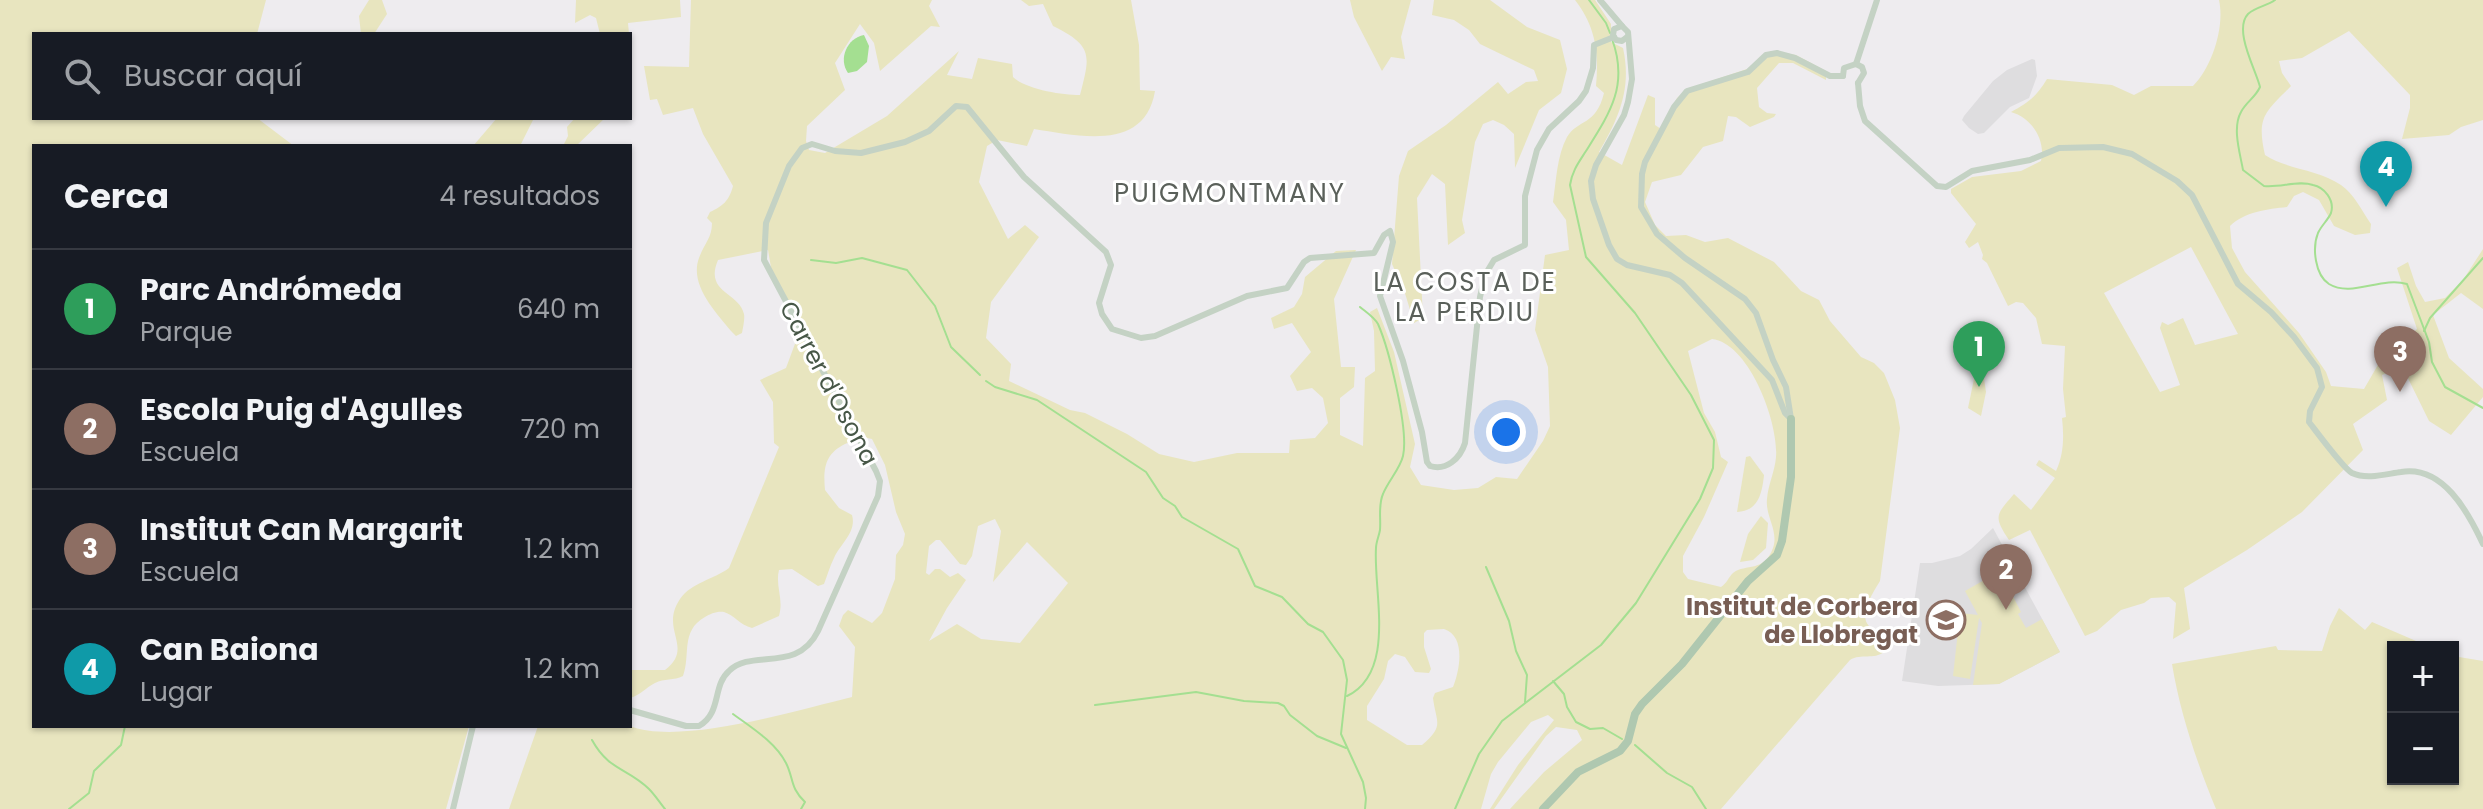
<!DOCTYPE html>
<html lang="es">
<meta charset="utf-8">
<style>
:root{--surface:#171b24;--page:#242831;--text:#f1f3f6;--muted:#9ea1a6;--line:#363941;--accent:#0f766e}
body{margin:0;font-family:Poppins,sans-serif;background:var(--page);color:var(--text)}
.controls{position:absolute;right:24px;bottom:24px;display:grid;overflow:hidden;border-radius:0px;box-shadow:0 2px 6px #0004}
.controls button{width:72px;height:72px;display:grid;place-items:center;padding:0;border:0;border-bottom:2px solid var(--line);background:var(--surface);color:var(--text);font:40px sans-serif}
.you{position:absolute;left:1506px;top:432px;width:28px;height:28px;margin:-20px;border:6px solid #fff;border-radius:50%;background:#1a73e8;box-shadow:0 0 0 12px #1a73e833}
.badge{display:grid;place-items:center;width:52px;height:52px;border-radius:50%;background:var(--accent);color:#fff;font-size:26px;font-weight:700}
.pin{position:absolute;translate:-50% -66px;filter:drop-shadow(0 2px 4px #0008)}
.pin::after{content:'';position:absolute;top:42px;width:28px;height:24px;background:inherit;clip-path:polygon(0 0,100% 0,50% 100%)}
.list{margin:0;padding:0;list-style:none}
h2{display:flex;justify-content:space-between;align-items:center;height:104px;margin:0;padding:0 32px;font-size:34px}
h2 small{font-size:26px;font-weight:400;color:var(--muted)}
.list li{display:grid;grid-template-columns:52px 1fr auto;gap:24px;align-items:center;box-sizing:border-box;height:120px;padding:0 32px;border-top:2px solid var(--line)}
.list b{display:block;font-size:30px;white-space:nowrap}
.list p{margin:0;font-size:26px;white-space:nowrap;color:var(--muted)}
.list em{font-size:26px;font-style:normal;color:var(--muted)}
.icon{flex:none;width:44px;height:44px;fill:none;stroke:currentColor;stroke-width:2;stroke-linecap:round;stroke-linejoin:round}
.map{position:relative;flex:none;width:2483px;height:809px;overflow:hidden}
.search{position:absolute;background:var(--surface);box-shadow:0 2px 6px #0004;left:32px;top:32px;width:600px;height:88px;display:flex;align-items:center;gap:20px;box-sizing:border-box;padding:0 28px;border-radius:0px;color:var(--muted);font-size:30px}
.panel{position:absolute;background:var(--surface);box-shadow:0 2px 6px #0004;left:32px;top:144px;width:600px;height:584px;border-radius:0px}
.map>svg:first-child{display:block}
</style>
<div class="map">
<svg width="2483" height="809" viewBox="0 0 2483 809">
<rect width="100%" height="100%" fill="#eeecef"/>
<g fill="#dedddf">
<path d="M2032,59L2035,60L2037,76L2029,98L2010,107L1984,133L1978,134L1969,128L1962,120L1964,116L1993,81L2007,70Z"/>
<path d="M1993,528L2060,652L1999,684L1938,686L1902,681L1920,563H1932L1960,556L1971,549Z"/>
</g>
<g fill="#e8e5bf" fill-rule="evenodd">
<path d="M0,0H266L257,34H34V118H257L294,146H34V726H469L446,809H0Z"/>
<path d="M369,0H382L387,14L374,34H361L359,16Z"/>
<path d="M576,0H680L681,17L628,23L629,34H600L596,18L590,15L575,23Z"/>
<path d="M691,0H932L929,6L940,27L931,26L880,71L874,43L860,24L835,63L845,90L807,126L806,141L809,150L825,153L887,116L959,51L947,75L972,79L978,58L1012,64L1013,77C1026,89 1061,95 1080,95C1090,56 1094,46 1053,26L1043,4L1029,6L1021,0H1131L1139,45L1140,90L1155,91C1145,152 1079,136 1034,129L1027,146L997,140L987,146L979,182L1008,239L1025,225L1039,237L991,302L986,338L1011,364L1009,381L1070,410L1085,413L1127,434L1159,454L1194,462L1237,453H1289L1290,440L1315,438L1328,423L1323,398L1312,388L1297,391L1290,376L1311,352L1292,323L1274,329L1271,318L1294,307L1302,294L1305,277L1336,251L1356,250L1334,299L1341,367H1355L1354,387L1340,398V435L1363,446L1365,378L1375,371L1374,331L1370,312L1377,308L1394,352L1415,444L1410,467L1421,485L1454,490L1478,488L1496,477L1517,479L1543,441L1550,426L1548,367L1535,330L1545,255L1569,250L1566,220L1553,202C1556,182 1557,155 1567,137C1578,119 1596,126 1604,93L1596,86C1599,53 1596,27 1575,0H1595L1611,24V42L1623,48C1632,88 1619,118 1599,152L1622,165L1648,95L1655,98V125L1661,129L1677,98L1687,89L1747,69L1771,51L1796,55L1826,71V80L1793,63H1779L1757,88L1759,107L1767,113L1776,114L1774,117L1750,127L1736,117L1728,116L1723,141L1703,147L1681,175L1652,182L1645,202L1655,225L1666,236L1686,235L1705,242L1728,238L1774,262L1801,291L1819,300L1830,321L1861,357L1874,363L1884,373L1895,400L1900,428L1880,581C1874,591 1858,615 1869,626C1872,629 1877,630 1881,632L1885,642L1884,652C1874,660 1861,653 1850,660L1721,809H1510L1544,772L1582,740L1577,730L1556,727L1546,736L1494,809H1490L1518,765L1554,720L1548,715L1531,722L1498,762L1491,774L1481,809H509L538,726H630C680,746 798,710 852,697L855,647L839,626L843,615L848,610L872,623L882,613L895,579L896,555L903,545L905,534L896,512L885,465L872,439C862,436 854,440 845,444C825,454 823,468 825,490L839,508L852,515C857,532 840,544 834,558C830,566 827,576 824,584L818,586L792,569L779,570C775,586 784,599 779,616L752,628C740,625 734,615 724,612C717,611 710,614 705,617C680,631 691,655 683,676C674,681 664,678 655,683C645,688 641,695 630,698V670H665C695,647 659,630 680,599C692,582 713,580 729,568L779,447L774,443L773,402L760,380L786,368L802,325L773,279L768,250L718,260C704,293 739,292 744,314C745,319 743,327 742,333L736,336L731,331C716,312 689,285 699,258C704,244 712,238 712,223L707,218L710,212C723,206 729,201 733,186L703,134L693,108L663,115L657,99L650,100L644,66L689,67ZM1712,339C1749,343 1779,423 1776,457C1775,471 1768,485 1767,499C1765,516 1779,531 1773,548C1764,573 1746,563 1733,573C1728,578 1727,583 1721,587L1688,579L1683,572V556L1704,517L1728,462L1721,457L1715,432L1704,413L1688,351ZM995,519L1001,531L993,582L1027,542L1068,583L1020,643L981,639L957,624L929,641L947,608L966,580L958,573L950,577L940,569H935L929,575L926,573L929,546L936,540H940L960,564L966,565L972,556L978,526ZM1444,629C1466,636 1460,670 1453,687L1435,693L1433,698C1436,723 1445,725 1422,745H1407L1367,720V706L1384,679L1388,661L1395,654L1405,657L1415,672L1429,673L1431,669L1424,647V633L1427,630Z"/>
<path d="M1350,0H1411L1401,37L1405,59L1391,57L1382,71L1354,17Z"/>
<path d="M1434,0H1490L1527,27L1560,40L1567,69L1561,93L1539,110L1515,168L1514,134L1504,125L1493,120L1483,124L1475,142L1462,220L1465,233L1448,245L1445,184L1432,174L1417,198L1423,318L1414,323L1404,290L1392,264L1399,176L1408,151L1446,125L1498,82L1508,94L1526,82L1538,81L1534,70L1480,44L1469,30L1454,20L1432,15Z"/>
<path d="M2219,0H2483V120L2461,127L2449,135L2402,139L2410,108V95L2349,31L2302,58L2279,61L2282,73L2291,86C2266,112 2256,116 2265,155C2288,170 2318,169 2341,185C2354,194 2362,211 2371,224L2370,233L2355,235L2334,226L2319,200L2303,192L2294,196L2287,207C2268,209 2244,212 2230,226L2232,248L2245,272L2299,333L2326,372L2331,386L2364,389L2379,363L2417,329L2397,268L2408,262L2416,286L2425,302L2445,298L2463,280L2483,249V309L2461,293L2433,315L2449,358L2483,389V397L2451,435L2429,421L2402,366L2382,375L2387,400L2353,424L2363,450L2302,512L2247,550L2184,588L2190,629L2173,639L2176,603L2169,597L2151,598L2144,603L2121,610L2097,631L2085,636L2030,530L2009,540C1993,516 1996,515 2014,494L2031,510L2055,478L2036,465L2039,460L2056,471C2064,454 2064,436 2062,418L2066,417L2063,389L2065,346L2042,344L2036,318L2023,303L2016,302L2008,306L1987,263L1982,259L1983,255L1978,242L1969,248L1965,242L1976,224L1951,193V189L1972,177L2021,171L2041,161C2046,140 2032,118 2011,112C2028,103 2037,96 2047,79L2112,85L2134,95L2151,86H2193C2212,67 2225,27 2219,0ZM2191,247L2238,334L2195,345L2183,318L2168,325L2162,322L2160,328L2180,385L2160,392L2104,293Z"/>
<path d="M497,118H534L520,146H473Z"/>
<path d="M575,118H605L576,146H563L568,136L567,127Z"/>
<path d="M1968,361L1982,365L1986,392L1981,416L1968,408L1974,379Z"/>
<path d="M1750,456L1764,475C1762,494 1758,511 1737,512L1746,457Z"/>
<path d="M1761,516L1768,523L1766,548L1753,560L1740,562L1748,534Z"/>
<path d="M2000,571L2021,612L2018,614L2026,628L2042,619L2060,652L1999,684L1973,685L1982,623L1979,618L1970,679L1953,676L1960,613L1978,615L1965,591Z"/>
<path d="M2339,608L2365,630L2372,622L2430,647H2393V779H2453V656L2483,661V809H2216C2197,763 2180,713 2172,664L2276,646L2278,650L2322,651L2330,626Z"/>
</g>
<path fill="#a4df91" d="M864,35L869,46L867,62L857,71L848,73C838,59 847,38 864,35Z"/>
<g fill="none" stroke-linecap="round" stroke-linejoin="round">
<g stroke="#a4df91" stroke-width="2">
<path d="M1589,0L1606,23L1610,33"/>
<path d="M2275,0C2267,6 2255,7 2248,14C2233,30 2256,70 2260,87C2255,98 2246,102 2241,112C2232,128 2240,153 2243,170L2264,186C2280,188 2298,180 2313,185C2324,187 2335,200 2331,213C2328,220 2321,226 2318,233C2312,248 2315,275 2329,284C2352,298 2381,276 2407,284L2429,342L2432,362L2445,387L2483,408"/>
<path d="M811,260L836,263L862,258L907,270L935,306L951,347L980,375"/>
<path d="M2424,331L2430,318L2483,258"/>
<path d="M986,381L995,387L1037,400L1146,472L1163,498L1175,506L1182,517L1238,549L1255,586L1282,597L1308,624L1323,632L1343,660L1347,680L1341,734L1363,782L1366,798L1365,809"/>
<path d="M1486,567L1509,621L1516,651L1527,675L1525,702"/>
<path d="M1553,681L1564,694L1567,707L1576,722L1590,729L1603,728L1622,739"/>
<path d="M1347,696C1397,672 1373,591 1376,548C1376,542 1379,536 1380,530C1381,518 1378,505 1383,494C1388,481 1400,469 1403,456C1409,430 1389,349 1378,324C1374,317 1366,312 1360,307"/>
<path d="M1095,705L1196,692L1244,701L1278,703L1284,706L1290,715L1317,736L1346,748"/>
<path d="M733,714C752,728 775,742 786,763C794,779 790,788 805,802L801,809"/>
<path d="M592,740C609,771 628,768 649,789C655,795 660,803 665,809"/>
<path d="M1635,745L1667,773L1692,787L1706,809"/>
<path d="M69,809L89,793L94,771L121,745L125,726"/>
<path d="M1455,809L1479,754L1502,721L1601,645L1636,603L1700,499L1713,468L1714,440L1691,395L1635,313L1586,257L1570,185C1572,171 1579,162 1586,151C1610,113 1629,85 1612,39"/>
</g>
<g stroke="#c4d2c4" stroke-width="6">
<path d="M1600,0L1622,26"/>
<path d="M1627,37L1622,41L1616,40L1613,35L1614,29L1622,26L1628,32L1632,79L1628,102L1624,115L1596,165L1591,181L1593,199L1609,245L1617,259L1627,265L1670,275L1682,283L1772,380L1785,413L1791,419"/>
<path d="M1856,64L1877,0"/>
<path d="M1856,64L1862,67L1864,73L1858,83"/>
<path d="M1843,76L1844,68L1856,64"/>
<path d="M1858,83L1860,106L1865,121L1937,186L1946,187L1972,171L2030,160L2059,148L2103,147L2132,154L2177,181L2192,195L2238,284L2271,312L2294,337L2317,368L2322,387L2310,411L2309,422C2316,431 2344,469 2352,473C2367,480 2386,474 2401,472C2443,465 2468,512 2483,544"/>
<path d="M1791,419L1786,387L1773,360L1756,313L1745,299L1685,258L1657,234L1641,207L1642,174L1645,162L1674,107L1687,91L1748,72L1766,55L1777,53L1795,58L1830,76H1843"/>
<path d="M630,710L686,726H699C722,713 712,686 729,671C752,648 797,674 818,631L878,496L880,481L876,471L764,260L766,223L789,166L802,148L812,144L835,151L861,153L905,142L929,131L956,106L967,107L1024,177L1106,252L1111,265L1099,303L1102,314L1112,329L1141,338L1155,336L1247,296L1287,288L1304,262L1310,258L1374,253L1384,235L1390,231L1393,242L1380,296L1403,361L1422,432L1427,462L1430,466C1446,471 1460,459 1465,443L1480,297L1485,275L1494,260L1525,245V196L1537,150L1549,129L1579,101L1586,91L1593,68L1594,45L1614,37"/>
<path d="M453,809L473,726"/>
</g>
<path stroke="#afc8b0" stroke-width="8" d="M1543,809L1578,772L1620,751L1628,741L1635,714L1642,704L1682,664L1748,581L1777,555L1782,541L1791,477V419"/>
</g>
<defs>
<g id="school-ring" transform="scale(2)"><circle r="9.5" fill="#fff" stroke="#8d6e63" stroke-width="1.5"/><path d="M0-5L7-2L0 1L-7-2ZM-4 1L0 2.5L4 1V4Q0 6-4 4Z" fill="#8d6e63"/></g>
</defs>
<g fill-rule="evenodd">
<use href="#school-ring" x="1946" y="620"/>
</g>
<g text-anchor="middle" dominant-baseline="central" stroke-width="6" stroke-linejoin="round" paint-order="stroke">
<g font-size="24" fill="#475747" stroke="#fff">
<text transform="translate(829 383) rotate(62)">Carrer d'Osona</text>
</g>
<g font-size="24" font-weight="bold" fill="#785e54" stroke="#fff" text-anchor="end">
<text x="1918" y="606">Institut de Corbera<tspan x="1918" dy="28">de Llobregat</tspan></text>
</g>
<g font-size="26" letter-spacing="2" fill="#5a605a" stroke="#fff">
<text x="1230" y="193">PUIGMONTMANY</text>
<text x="1465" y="282">LA COSTA DE<tspan x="1465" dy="30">LA PERDIU</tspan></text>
</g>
</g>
</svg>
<div class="controls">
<button>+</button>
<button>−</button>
</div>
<div class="you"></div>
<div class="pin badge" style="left:1979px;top:387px;background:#2e9e5b">1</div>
<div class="pin badge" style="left:2006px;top:610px;background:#8d6e63">2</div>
<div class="pin badge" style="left:2400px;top:392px;background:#8d6e63">3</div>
<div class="pin badge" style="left:2386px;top:207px;background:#0f9aa8">4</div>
<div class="search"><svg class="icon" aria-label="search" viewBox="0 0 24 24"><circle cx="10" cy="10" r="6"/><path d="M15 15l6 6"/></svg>Buscar aquí</div>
<section class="panel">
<h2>Cerca<small>4 resultados</small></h2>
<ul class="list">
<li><span class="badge" style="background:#2e9e5b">1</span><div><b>Parc Andrómeda</b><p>Parque</p></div><em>640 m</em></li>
<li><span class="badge" style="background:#8d6e63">2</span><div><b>Escola Puig d'Agulles</b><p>Escuela</p></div><em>720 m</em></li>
<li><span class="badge" style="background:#8d6e63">3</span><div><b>Institut Can Margarit</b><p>Escuela</p></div><em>1.2 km</em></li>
<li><span class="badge" style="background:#0f9aa8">4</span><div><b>Can Baiona</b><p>Lugar</p></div><em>1.2 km</em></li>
</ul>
</section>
</div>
